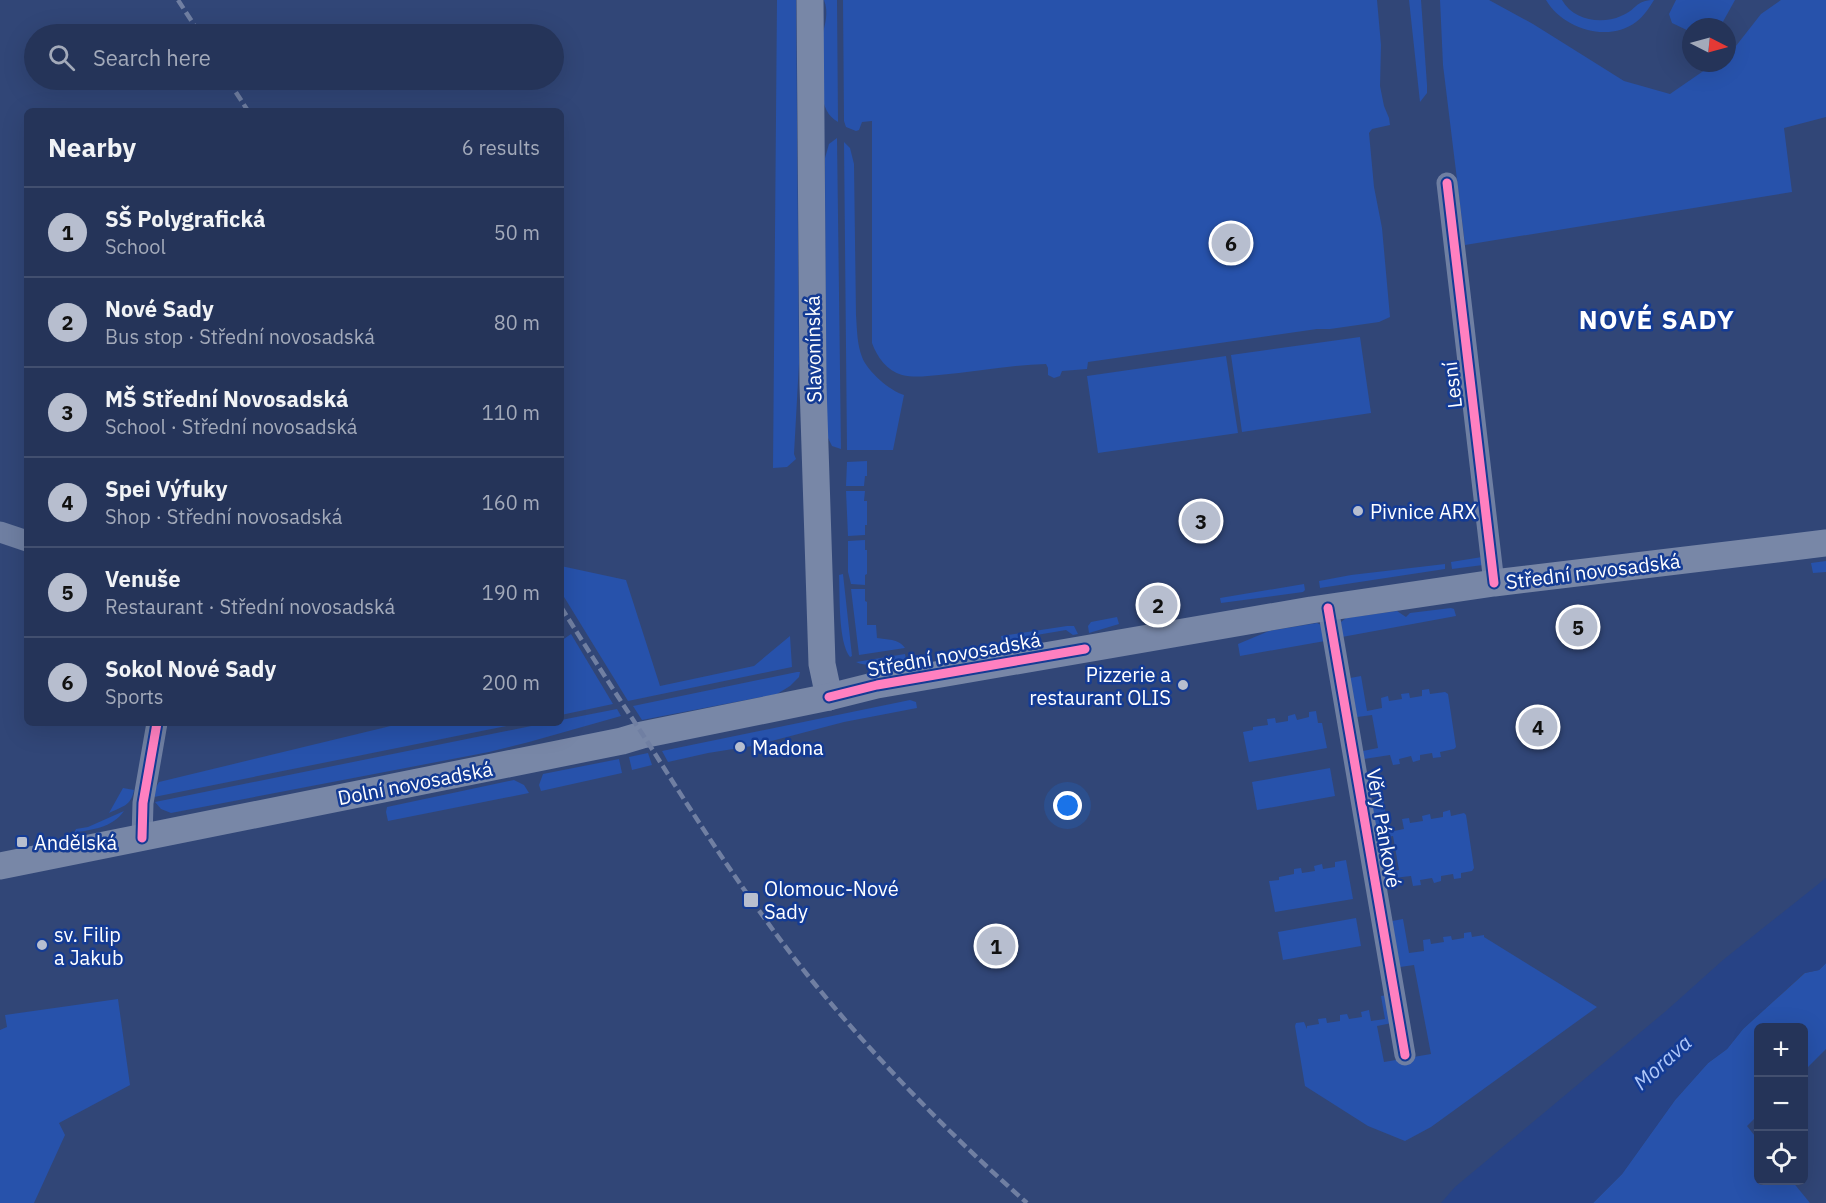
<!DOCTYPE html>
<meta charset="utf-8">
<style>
:root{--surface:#253459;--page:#2d3c5f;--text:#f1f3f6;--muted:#a3aaba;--line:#424f6f;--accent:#b7becf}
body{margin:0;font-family:"IBM Plex Sans",sans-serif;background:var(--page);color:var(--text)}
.controls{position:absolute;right:18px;bottom:18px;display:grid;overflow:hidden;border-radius:9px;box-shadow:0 6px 24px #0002}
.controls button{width:54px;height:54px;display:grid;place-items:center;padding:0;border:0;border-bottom:2px solid var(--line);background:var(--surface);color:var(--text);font:30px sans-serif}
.compass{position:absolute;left:1682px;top:18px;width:54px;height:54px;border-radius:50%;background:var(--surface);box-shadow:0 6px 24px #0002;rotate:96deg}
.you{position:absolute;left:1068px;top:806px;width:21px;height:21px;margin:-15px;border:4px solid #fff;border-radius:50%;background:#1a73e8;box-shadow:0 0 0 9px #1a73e833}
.badge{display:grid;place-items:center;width:39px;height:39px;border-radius:50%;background:var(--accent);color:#111;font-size:20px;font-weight:700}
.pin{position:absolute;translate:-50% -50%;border:3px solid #fff;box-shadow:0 2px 6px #0006}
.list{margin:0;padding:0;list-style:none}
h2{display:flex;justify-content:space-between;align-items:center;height:78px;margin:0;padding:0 24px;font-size:26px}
h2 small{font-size:20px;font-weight:400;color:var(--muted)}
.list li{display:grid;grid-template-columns:39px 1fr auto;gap:18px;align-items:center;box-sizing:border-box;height:90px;padding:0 24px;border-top:2px solid var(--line)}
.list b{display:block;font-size:22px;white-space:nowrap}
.list p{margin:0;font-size:20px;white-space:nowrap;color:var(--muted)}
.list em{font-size:20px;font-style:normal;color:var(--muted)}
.icon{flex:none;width:33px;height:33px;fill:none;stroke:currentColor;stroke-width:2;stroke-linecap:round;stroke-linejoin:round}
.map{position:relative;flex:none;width:1826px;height:1203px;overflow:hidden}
.search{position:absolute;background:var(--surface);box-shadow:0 6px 24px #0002;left:24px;top:24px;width:540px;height:66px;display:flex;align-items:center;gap:15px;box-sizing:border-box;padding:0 21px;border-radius:33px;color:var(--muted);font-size:22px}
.panel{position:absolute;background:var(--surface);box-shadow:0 6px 24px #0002;left:24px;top:108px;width:540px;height:618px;border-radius:9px}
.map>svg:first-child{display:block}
</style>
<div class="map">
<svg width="1826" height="1203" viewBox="0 0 1826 1203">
<rect width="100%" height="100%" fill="#314677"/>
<g fill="#2752ab">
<path d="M777,0H796L799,363L794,454L796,459L787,467L773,468Z"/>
<path d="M824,0H837L838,122C817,110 822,81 822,61C822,53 820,44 822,37C825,24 829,13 824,0Z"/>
<path d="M843,0H1377L1381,45L1380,86L1384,106L1389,118L1390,125L1372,129L1369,133L1374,187L1382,228L1390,317L1379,322L1330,329H1317L1088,362L1087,369L1062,371L1060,376L1054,378L1048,375V368L1046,364C1010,365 975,372 939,375C927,376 914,378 902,375C887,371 877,357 872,343V121L862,122L859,130L856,131L846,127L844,121Z"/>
<path d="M1409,0H1421L1427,85V93L1420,102Z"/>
<path d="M1440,0H1489L1533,24L1624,81L1670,94L1715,63H1727V55L1732,51L1761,14L1781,0H1826V117L1784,128L1792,192L1465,245L1443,65Z"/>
<path d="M1546,0H1562C1573,20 1601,25 1621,16C1637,10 1635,0 1654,0C1649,8 1644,16 1636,22C1608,43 1563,29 1546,0Z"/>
<path d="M1676,0H1735L1720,27H1691V32L1672,23L1669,14Z"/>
<path d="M837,138L841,449L832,446L826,434L825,158L829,144Z"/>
<path d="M844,142L850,148L854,164L856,315C857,329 857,344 862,357C867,371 890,391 904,395L893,450H847Z"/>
<path d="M1360,337L1371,413L1242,432L1231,355Z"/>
<path d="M1226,356L1238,433L1098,453L1087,376Z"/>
<path d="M867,461V476H865L864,486H846L847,462Z"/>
<path d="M846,491H865L864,501H867V525H865V535L848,536Z"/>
<path d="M865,540V550H867V574L865,575V585L851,584L848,572V541Z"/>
<path d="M1482,557L1483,565L1452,569L1451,562Z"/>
<path d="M1826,561V572L1813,573L1811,563Z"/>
<path d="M1445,564V569L1320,588L1319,581L1351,575Z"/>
<path d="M561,566L626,580L660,686L754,666L790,636L792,667L628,701L561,592Z"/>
<path d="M843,574L852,656L850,657C838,642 840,595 839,575Z"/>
<path d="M1304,584L1305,590L1303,592L1221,603L1220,598Z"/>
<path d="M851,589H865V601L867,602V625H876L877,638C887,640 898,638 905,648L859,655Z"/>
<path d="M1451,608L1454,609L1456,616L1342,637L1341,622L1346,618L1397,611L1406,617L1410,613Z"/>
<path d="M1117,617L1119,624L1089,633L1088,626L1091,622Z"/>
<path d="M1317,623L1321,625L1325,641L1240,656L1238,644L1269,631Z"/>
<path d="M1067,626H1074L1078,634L1073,635L1066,630L1002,641L1001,636Z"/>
<path d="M571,634L613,704L561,715V641Z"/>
<path d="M905,654L906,659C891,662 871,669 856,662Z"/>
<path d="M797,672H800L799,677L790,686L777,694L642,720L633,706Z"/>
<path d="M1361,676L1367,711L1382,708L1381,698L1388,696L1389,701L1402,699L1401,694L1409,693L1410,698L1422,696V690L1429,689L1430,694L1445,692L1448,694L1456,747L1454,749L1440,752L1441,757L1433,758L1432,753L1420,755V760L1413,762L1411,756L1399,759L1400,764L1393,765L1390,755L1364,759L1363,751L1378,748L1372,715L1357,717L1350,678Z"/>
<path d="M910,700L916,702L917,708L844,722L752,746L708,753L668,762L662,751Z"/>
<path d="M617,709L621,716L529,742L489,752L171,813L161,809L155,802L546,723H561V720Z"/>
<path d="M1316,711L1318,723H1322L1327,748L1249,762L1243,732L1253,730V727L1268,725L1267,719L1275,718L1276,723L1288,721V716L1295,714L1297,720L1309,717V712Z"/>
<path d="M403,723H521L154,797V791L159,782Z"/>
<path d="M648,753L652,765L632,770L629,757Z"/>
<path d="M619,759L622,773L541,791L539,785L543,774Z"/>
<path d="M1330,768L1335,796L1257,810L1252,782Z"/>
<path d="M514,780L524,785L529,793L388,821L386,812L387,807Z"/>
<path d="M123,788L134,790C131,806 123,806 109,813Z"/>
<path d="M1383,799L1389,832L1404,829L1402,819L1409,818L1410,823L1423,821L1422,816L1430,814L1431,819L1443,817V812L1450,810L1451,816L1464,813L1466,815L1474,868L1472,871L1461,873V878L1454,879L1453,874L1441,876V881L1434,883L1432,878L1420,880L1421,885L1413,886L1411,876L1385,879L1384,873L1399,870L1393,836L1378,839L1371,801Z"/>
<path d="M124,811C112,828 93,829 74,833L76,829L88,827Z"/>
<path d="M1346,860L1353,899L1275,912L1269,881L1279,880V877L1294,874V869L1301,868L1302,873L1315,871L1314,866L1322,864L1323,869L1335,867V862Z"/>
<path d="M1356,918L1361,946L1283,960L1278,932Z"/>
<path d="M1403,919L1409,953L1424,951L1423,940L1430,939L1431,944L1444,942L1443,937L1451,936L1452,940L1464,938V933L1471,932L1472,937L1484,935V937L1597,1007L1431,1127L1405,1141L1368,1126L1305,1086L1295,1026L1296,1023L1304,1022L1307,1029V1026L1319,1024L1318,1019L1326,1018L1327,1023L1340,1021V1015L1347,1014L1349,1019L1362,1017L1361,1012L1369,1010L1371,1021L1385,1019L1381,996L1387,995L1392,1023L1377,1026L1384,1062L1431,1054L1414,965L1400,967L1392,921Z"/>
<path d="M1826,963V1049L1804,1071V1028H1758V1115L1747,1126L1758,1140V1180L1792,1181L1810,1203H1593L1622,1174L1675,1100L1708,1063L1727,1049L1743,1029L1805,973L1819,970Z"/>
<path d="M118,999L130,1085L59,1123L65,1135L34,1203H0V1030L7,1027L5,1015Z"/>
</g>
<path fill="#274386" d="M1826,878V963L1819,970L1804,973L1743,1029L1727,1049L1708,1063L1675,1100L1622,1174L1593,1203H1441L1455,1187L1666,1011L1723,960Z"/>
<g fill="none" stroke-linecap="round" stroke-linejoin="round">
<g stroke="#6f7fa2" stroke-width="21">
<path d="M1447,183L1494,583"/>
<path d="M0,532L27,541"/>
<path d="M1328,608L1405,1055"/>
<path d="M142,838L143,803L157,723"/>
</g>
<g stroke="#7887a7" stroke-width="27">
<path d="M810,0L813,385L822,664L829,697"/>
<path d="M0,866L622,741L642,735L829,697L877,685L1311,610L1494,583L1826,543"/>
</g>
<g stroke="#707fa2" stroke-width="4.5" stroke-dasharray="10 4.5" stroke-linecap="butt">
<path d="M178,0L200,34"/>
<path d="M228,80L248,111"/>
<path d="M561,607C589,652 618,697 647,741C698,822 750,903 809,977C875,1058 949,1134 1027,1203"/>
</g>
<g stroke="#143b94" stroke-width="13">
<g id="cycleway">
<path d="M1447,183L1494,583"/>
<path d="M1328,608L1405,1055"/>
<path d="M829,697L877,685L1085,649"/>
<path d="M142,838L143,803L157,723"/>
</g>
</g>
<use href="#cycleway" stroke="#ff80c0" stroke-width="9"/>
</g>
<g fill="#b7becf" stroke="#143b94" stroke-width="2">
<circle cx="1358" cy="511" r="6"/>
<circle cx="1183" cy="685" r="6"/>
<circle cx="740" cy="747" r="6"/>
<rect x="16" y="836" width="12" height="12" rx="3"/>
<rect x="743" y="892" width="16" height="16" rx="3"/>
<circle cx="42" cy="945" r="6"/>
</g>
<g text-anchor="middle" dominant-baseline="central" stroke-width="5" stroke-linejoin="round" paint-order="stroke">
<g font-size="20" fill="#fff" stroke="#143b94">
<text transform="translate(813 349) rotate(-91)">Slavonínská</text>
<text transform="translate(1452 385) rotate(-97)">Lesní</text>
<text transform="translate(1593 571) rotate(-7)">Střední novosadská</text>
<text transform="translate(954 654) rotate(-10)">Střední novosadská</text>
<text transform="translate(415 783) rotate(-11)">Dolní novosadská</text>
<text transform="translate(1384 828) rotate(80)">Věry Pánkové</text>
</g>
<g font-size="20" fill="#fff" stroke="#143b94" text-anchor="start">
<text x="1370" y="511">Pivnice ARX</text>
<text x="1171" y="674" text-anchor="end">Pizzerie a<tspan x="1171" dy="23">restaurant OLIS</tspan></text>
<text x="752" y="747">Madona</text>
<text x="34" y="842">Andělská</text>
<text x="764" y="888">Olomouc-Nové<tspan x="764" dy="23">Sady</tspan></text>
<text x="54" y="934">sv. Filip<tspan x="54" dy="23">a Jakub</tspan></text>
</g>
<g font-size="21" font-style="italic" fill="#afc7f9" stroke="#143b94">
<text transform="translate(1662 1062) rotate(-42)">Morava</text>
</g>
<g font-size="26" font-weight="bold" letter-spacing="1.5" fill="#fff" stroke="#143b94">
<text x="1657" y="319">NOVÉ SADY</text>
</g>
</g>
</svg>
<div class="controls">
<button>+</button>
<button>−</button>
<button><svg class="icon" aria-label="locate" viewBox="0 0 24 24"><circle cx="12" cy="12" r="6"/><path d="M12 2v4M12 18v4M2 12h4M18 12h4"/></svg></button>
</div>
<svg class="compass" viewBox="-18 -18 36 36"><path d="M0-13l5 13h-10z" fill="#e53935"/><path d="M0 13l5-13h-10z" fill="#a3aaba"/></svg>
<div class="you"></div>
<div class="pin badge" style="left:996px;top:946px">1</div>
<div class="pin badge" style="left:1158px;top:605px">2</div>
<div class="pin badge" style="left:1201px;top:521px">3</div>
<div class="pin badge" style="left:1538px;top:727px">4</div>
<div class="pin badge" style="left:1578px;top:627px">5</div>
<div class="pin badge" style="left:1231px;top:243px">6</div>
<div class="search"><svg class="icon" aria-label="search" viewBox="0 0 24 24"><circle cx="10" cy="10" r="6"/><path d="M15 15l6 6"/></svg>Search here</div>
<section class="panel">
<h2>Nearby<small>6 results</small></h2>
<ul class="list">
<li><span class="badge">1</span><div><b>SŠ Polygrafická</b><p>School</p></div><em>50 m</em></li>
<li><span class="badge">2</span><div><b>Nové Sady</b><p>Bus stop · Střední novosadská</p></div><em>80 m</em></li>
<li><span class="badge">3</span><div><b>MŠ Střední Novosadská</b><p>School · Střední novosadská</p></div><em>110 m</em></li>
<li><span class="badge">4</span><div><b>Spei Výfuky</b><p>Shop · Střední novosadská</p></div><em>160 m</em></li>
<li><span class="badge">5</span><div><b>Venuše</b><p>Restaurant · Střední novosadská</p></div><em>190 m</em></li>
<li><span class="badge">6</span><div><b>Sokol Nové Sady</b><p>Sports</p></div><em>200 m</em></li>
</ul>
</section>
</div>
